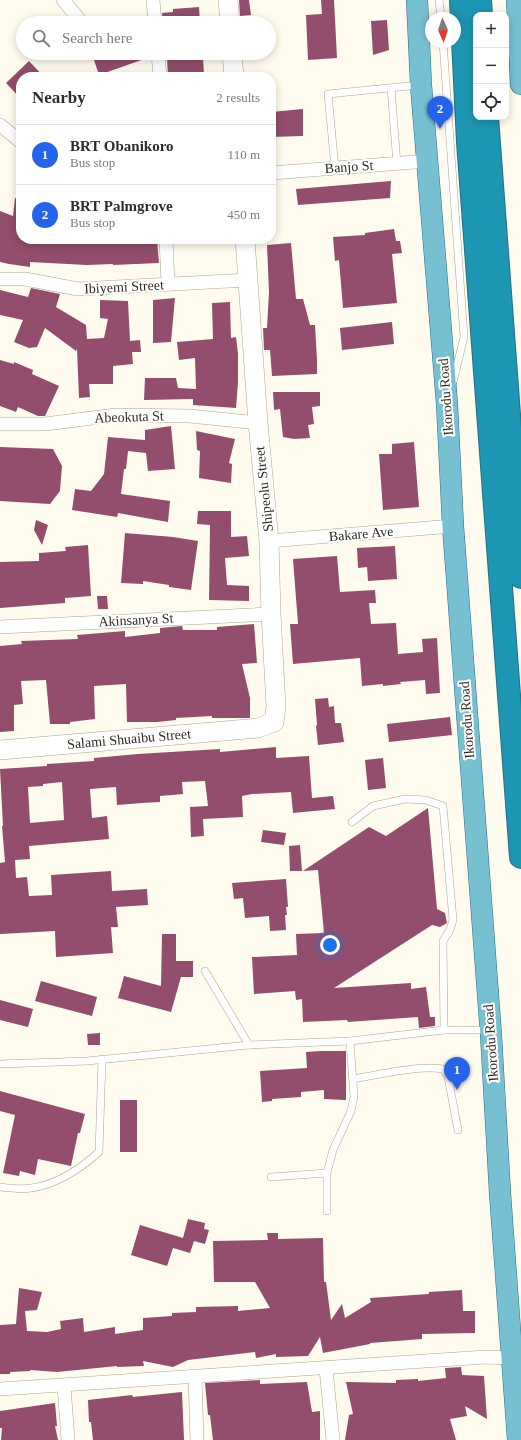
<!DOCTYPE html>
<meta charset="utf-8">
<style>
:root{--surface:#fff;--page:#f2f2f3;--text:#2b2b33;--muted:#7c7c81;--line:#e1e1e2;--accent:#2563eb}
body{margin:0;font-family:Georgia,serif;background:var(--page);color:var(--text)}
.controls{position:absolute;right:12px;top:12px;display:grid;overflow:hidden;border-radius:8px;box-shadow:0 2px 10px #0003}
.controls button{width:36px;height:36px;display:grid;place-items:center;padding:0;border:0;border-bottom:1px solid var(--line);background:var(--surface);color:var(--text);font:20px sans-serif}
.compass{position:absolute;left:425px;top:12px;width:36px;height:36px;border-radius:50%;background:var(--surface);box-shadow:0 2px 10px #0003;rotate:177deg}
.you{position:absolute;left:330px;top:945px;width:14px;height:14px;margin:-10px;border:3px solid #fff;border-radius:50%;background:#1a73e8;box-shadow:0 0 0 6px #1a73e833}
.badge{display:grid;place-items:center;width:26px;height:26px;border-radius:50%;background:var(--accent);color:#fff;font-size:13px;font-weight:700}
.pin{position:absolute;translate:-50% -33px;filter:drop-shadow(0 1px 2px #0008)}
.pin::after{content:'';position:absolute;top:21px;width:14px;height:12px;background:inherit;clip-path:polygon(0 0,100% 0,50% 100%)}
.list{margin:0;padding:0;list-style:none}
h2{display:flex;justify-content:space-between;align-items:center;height:52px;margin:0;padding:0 16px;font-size:17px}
h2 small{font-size:13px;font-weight:400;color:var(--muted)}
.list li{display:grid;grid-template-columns:26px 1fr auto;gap:12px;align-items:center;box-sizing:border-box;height:60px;padding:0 16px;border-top:1px solid var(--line)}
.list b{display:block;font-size:15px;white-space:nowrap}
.list p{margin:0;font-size:13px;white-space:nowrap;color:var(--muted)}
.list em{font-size:13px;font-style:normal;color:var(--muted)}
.icon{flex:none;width:22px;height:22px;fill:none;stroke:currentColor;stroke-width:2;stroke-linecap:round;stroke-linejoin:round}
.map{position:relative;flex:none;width:521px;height:1440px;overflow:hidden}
.search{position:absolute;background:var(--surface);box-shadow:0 2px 10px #0003;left:16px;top:16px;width:260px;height:44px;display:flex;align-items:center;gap:10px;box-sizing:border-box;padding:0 14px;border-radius:22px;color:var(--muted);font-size:15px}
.panel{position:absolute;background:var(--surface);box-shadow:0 2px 10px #0003;left:16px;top:72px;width:260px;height:172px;border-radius:16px}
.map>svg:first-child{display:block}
</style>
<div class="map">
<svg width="521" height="1440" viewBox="0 0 521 1440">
<rect width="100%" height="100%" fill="#fffbee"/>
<g fill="#924e6c" fill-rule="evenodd">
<path d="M239,0H249L251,15L240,16Z"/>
<path d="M321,0H334L337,58L308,60L306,15L322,14Z"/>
<path d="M199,7L200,23H163L162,13L173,12V9Z"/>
<path d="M387,20L389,50L373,55L371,21Z"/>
<path d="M114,53H150V57L99,75L94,60Z"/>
<path d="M203,57L204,75L168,77L167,59Z"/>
<path d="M29,61L44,77H21V99L6,83Z"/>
<path d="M303,109V136L271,137V112Z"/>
<path d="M391,181L390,198L298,205L296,189Z"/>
<path d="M15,198L21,199V239H157L159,263L113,265V264L87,265L30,262V267L9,264L0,262V211L13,216Z"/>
<path d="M394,229L396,241H400L402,253L392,254L397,303L343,308L339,260L335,261L333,237L365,235V233Z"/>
<path d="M291,243L296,299H303L310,325H315L317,360V374L272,376L270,350H264L263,328H267L269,292L267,245Z"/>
<path d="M31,288L60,294L56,307L86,325L87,339L104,338L108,319L100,318V300L128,301L130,341L140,340L141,352H132L133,364L113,366V384H89L90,397L79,398L77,349L76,351L45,328L37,347L29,348L14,342L23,320L0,315V290L28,297Z"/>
<path d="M175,298L171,342L153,343V300Z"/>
<path d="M230,302L231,338L236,337L238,354V382L236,408L193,405V399L144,400L145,378H176L178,388L196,389L195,358L179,360L177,342L213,339L212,303Z"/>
<path d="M392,322L394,344L342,350L340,328Z"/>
<path d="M0,360L14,364V362L33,370L32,374L59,386L45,416H38L18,407L16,412L0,406Z"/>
<path d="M273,392H320V406L312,407L314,424L308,425L310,438L294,439L283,437L280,409L274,410Z"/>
<path d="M171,426L175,469L148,471L146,453L128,451L126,469H124L121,494L170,501L168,522L118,513L117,517L72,510L75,489L91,491L104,474L108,437L145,440V430Z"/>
<path d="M196,431L235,439L229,463L232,464L231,483L199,478L200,451L197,450Z"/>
<path d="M414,442L419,507L383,510L379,454H392V444Z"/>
<path d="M0,447L53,449L62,466L60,491L50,504L0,501Z"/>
<path d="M198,511H231V537L247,536L249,556L225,558L227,585L249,586V601L209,600L210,525L197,524Z"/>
<path d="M36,520L48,525L42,545L34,530Z"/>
<path d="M125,533L173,537L198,541L191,590L169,587V585L143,581V584L121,583Z"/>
<path d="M88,545L91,596L65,598V603L0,608V562L39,561V553L66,551L65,547Z"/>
<path d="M395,546L397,579L368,581L367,567L358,568L357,548Z"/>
<path d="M337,556L340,592L375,590L376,603H369L371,624L396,623L398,654L423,652L422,639L437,638L440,693L426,694L425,680L400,682L401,684L383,686V684L362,686L360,658L293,664L290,624H298L293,559Z"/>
<path d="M97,596H107L108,609H98Z"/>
<path d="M254,624L257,663L242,664L250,698V718H212V716L176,718V720L157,722H127L126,684L94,686L95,719L70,722V724H50L46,680L21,681L23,704L14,705V731L0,732V646L22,644L21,641L78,639L77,635L125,631V637L160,633V628L182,626L183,630H217V627Z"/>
<path d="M328,698L329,707L334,706L335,723H341L344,742L318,745L316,726L317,725L315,699Z"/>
<path d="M450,717L452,735L389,742L387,724Z"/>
<path d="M276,747V758L309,756L312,798L333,796L335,809L293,813L291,792L252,794L242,796L243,817L203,819L204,836L191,837L190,807L208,806L205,781L182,782L183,794L160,796V802L142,803L117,805L116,787L90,789L92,818L107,816L109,839L29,846L30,859L15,860L16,878L27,877L29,896L52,895L51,875L111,871L112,891L147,889L148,905L116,907L118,927H111L113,953L56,957L55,931L0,934V863L5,862L2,826H3L0,769L47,766V764L94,761V758L138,754L220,749V752ZM62,782L64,820L30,823L28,787L43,786V784Z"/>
<path d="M383,758L386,788L368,790L365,760Z"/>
<path d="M428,808L437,909L445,913L447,923L440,927L432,925L334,988L411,983V989L426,987L430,1017H435V1026L419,1028L418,1017L348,1022L347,1020L303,1022L302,999L296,1000L295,991L254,994L252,957L297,955L296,934L324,933L318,870L303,871L369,827L386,836Z"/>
<path d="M263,830L286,833L284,845L261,842Z"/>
<path d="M300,845L302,871H290L289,846Z"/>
<path d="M286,879L288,907H286L287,915H285L286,930L270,931L269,916L245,918L243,898L234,899L232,883Z"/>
<path d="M162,934H176V961H193V977H181L171,1012L118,998L124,976L161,986Z"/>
<path d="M41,981L97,997L92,1016L35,1001Z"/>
<path d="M0,1000L33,1009L28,1027L0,1020Z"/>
<path d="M100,1033V1045H88L87,1034Z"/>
<path d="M321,1051H346V1100L324,1099V1090L301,1092V1097L272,1099V1101L262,1102L260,1071L307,1068L306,1052Z"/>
<path d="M0,1091L85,1114L80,1133H78L71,1166L38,1159L35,1175L20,1171L19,1176L3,1173L15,1115L0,1111Z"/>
<rect x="120" y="1100" width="17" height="52"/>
<path d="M188,1219L205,1223L204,1229L209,1230L205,1244L194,1241L190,1253L173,1248L167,1266L131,1255L140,1225L183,1238Z"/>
<path d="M267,1233H278V1239L323,1238L324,1282H326L331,1320L342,1304L345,1318L371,1302L370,1298L429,1294V1292L462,1290L463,1311H475V1333L422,1334V1339L370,1343V1344L323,1353L320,1337L308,1356L276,1357V1354L256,1358L255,1352L188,1360L173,1367L143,1361L144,1366L117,1367V1366L57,1372L30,1370V1371L10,1372V1374H0V1325L16,1324L19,1288L42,1292L37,1310L25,1311L27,1331L47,1332L61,1329L60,1321L83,1318L84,1332L115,1327V1334L143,1330V1318L172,1316V1313L196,1312V1307L238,1306V1311L270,1308L255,1282H214L213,1241L268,1240Z"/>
<path d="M461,1367L462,1375L484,1376L487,1419L465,1406L467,1416L450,1419L456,1440H345L349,1415L353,1414L346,1382L396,1383V1380L418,1379V1381L446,1378L445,1368Z"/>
<path d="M260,1380V1384L307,1382L312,1412L320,1411V1440H213L210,1415H208L205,1383Z"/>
<path d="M182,1392L184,1440H93L91,1422H89L88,1400L132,1395L133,1397Z"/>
<path d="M55,1403L57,1426H55L58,1440H1L2,1428H0V1411Z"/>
</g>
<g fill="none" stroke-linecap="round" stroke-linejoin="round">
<g stroke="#aba490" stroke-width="8">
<g id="lane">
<path d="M439,0L441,18"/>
<path d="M443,42L464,337L453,382"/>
<path d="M391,88L397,164"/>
<path d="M335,168L328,94L419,85"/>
<path d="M352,822L373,806L405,799L426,800L443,806L453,920L450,930L443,941L444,1030"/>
<path d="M205,971L249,1045"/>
<path d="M0,1064L87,1061L249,1045L350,1041L444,1030H489"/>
<path d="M353,1079C378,1075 418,1065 443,1069L448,1077L458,1130"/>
<path d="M271,1177L327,1173"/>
<path d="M0,1187C10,1188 21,1190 31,1188C57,1185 80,1169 99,1152L102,1059"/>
<path d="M327,1211V1173L333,1150L351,1111L354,1097L350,1041"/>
</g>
</g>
<g stroke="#aba490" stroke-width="14">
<g id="street">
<path d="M63,0L82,23"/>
<path d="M153,0L155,23"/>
<path d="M158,53L160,77"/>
<path d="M0,125L21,142"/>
<path d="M271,173L428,161"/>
<path d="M166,239L168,284"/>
<path d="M0,279H25L78,289L248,280"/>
<path d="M0,424H45L116,415L190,416L258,423"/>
<path d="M269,541L453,526"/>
<path d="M0,627L271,614"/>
<path d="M326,1369L333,1440"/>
<path d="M195,1377L197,1440"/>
<path d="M64,1386L68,1440"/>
<path d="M0,1389L486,1357L512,1358"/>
</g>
</g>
<g stroke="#aba490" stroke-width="20">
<g id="secondary">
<path d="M228,0L230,23"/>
<path d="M232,53L234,77"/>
<path d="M0,750L258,728L274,722L276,707L271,614L269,541L258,423L245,239"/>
</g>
</g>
<g stroke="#237182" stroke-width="22">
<g id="primary">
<path d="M417,0L421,85L447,404L453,526L491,1035L500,1193L518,1440"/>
<path d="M517,0L521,84"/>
</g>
</g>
<g stroke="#237182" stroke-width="24">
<g id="highway">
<path d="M461,0L468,142L521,857"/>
<path d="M480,0L481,15"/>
<path d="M487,117L521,577"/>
</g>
</g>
<use href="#lane" stroke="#fff" stroke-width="7"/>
<use href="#street" stroke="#fff" stroke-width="13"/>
<use href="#secondary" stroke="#fff" stroke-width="19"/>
<use href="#primary" stroke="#77c0d2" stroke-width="21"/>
<use href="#highway" stroke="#1d96b4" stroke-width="22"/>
</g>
<g text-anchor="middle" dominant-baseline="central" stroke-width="4" stroke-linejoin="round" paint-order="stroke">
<g font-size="14" fill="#2f2c24" stroke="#fff">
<text transform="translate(349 167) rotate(-4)">Banjo St</text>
<text transform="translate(124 287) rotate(-3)">Ibiyemi Street</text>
<text transform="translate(446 397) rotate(-94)">Ikorodu Road</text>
<text transform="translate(129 417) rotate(-2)">Abeokuta St</text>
<text transform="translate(264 489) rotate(-96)">Shipeolu Street</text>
<text transform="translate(361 534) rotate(-5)">Bakare Ave</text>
<text transform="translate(136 620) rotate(-3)">Akinsanya St</text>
<text transform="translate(467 720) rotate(-94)">Ikorodu Road</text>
<text transform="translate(129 739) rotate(-5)">Salami Shuaibu Street</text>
<text transform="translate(491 1043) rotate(-94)">Ikorodu Road</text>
</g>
</g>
</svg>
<div class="controls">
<button>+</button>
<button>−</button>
<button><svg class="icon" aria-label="locate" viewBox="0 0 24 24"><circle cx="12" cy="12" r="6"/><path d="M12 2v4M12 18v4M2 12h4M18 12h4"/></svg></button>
</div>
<svg class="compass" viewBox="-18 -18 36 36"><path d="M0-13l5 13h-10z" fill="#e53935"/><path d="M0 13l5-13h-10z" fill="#7c7c81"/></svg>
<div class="you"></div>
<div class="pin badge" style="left:457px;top:1090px">1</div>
<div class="pin badge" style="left:440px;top:129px">2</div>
<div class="search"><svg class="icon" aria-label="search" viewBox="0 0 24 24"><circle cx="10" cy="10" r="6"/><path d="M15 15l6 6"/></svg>Search here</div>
<section class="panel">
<h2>Nearby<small>2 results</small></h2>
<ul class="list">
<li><span class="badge">1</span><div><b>BRT Obanikoro</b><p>Bus stop</p></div><em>110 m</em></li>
<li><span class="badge">2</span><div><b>BRT Palmgrove</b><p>Bus stop</p></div><em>450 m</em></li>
</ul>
</section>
</div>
